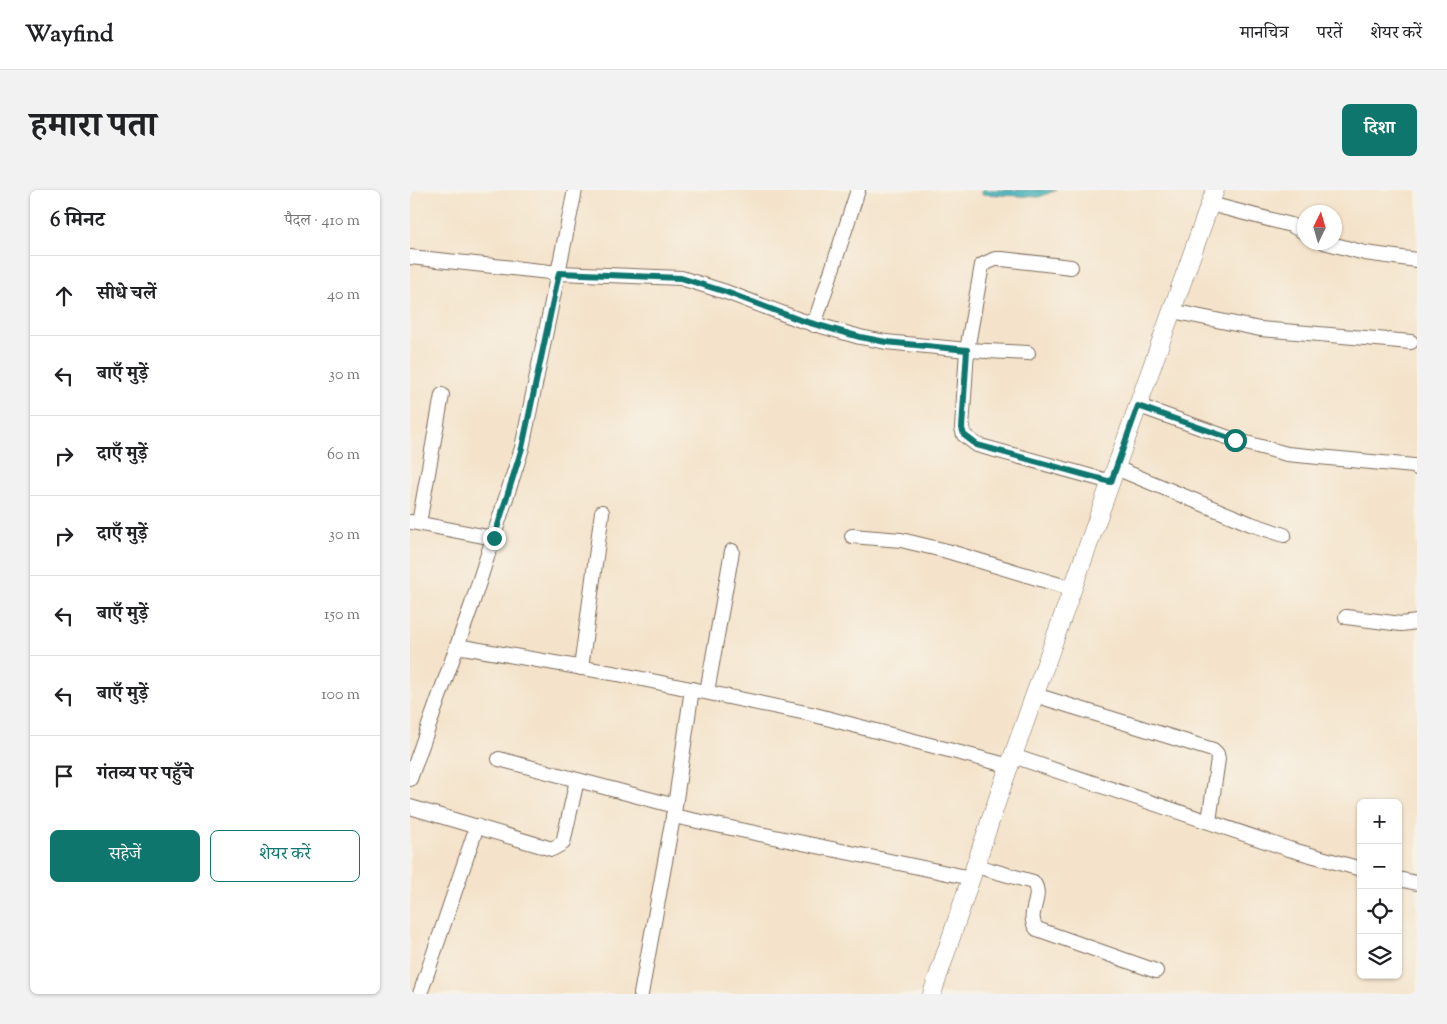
<!DOCTYPE html>
<html lang="hi">
<meta charset="utf-8">
<style>
:root{--surface:#fff;--page:#f2f2f2;--text:#202124;--muted:#757577;--line:#e0e0e0;--accent:#0f766e}
body{margin:0;font-family:"Sorts Mill Goudy","Noto Serif Devanagari",serif;background:var(--page);color:var(--text)}
.controls{position:absolute;right:15px;bottom:15px;display:grid;overflow:hidden;border-radius:8px;box-shadow:0 1px 4px #0004}
.controls button{width:45px;height:45px;display:grid;place-items:center;padding:0;border:0;border-bottom:1px solid var(--line);background:var(--surface);color:var(--text);font:25px sans-serif}
.compass{position:absolute;left:887px;top:15px;width:45px;height:45px;border-radius:50%;background:var(--surface);box-shadow:0 1px 4px #0004;rotate:5deg}
.stop{position:absolute;width:15px;height:15px;margin:-11px;border:4px solid #0f766e;border-radius:50%;background:#fff}
.stop.end{background:#0f766e;border-color:#fff;box-shadow:0 1px 5px #0008}
.list{margin:0;padding:0;list-style:none}
h2{display:flex;justify-content:space-between;align-items:center;height:65px;margin:0;padding:0 20px;font-size:21px}
h2 small{font-size:16px;font-weight:400;color:var(--muted)}
.list li{display:grid;grid-template-columns:32px 1fr auto;gap:15px;align-items:center;box-sizing:border-box;height:80px;padding:0 20px;border-top:1px solid var(--line)}
.list b{display:block;font-size:19px;white-space:nowrap}
.list em{font-size:16px;font-style:normal;color:var(--muted)}
.actions{display:flex;gap:10px;padding:15px 20px}
.actions a{flex:1;padding:11px 0;border:1px solid var(--accent);border-radius:8px;text-align:center;font-size:18px;color:var(--accent)}
.actions .main{background:var(--accent);color:#fff}
.icon{flex:none;width:28px;height:28px;fill:none;stroke:currentColor;stroke-width:2;stroke-linecap:round;stroke-linejoin:round}
.map{position:relative;flex:none;width:1007px;height:804px;overflow:hidden;border-radius:8px}
header{display:flex;align-items:center;gap:30px;box-sizing:border-box;height:70px;padding:0 25px;background:var(--surface);border-bottom:1px solid var(--line)}
header strong{font-size:24px}
nav{display:flex;gap:28px;margin-inline-start:auto;font-size:18px}
.intro{display:flex;align-items:center;justify-content:space-between;box-sizing:border-box;height:120px;padding:0 30px}
h1{margin:0;font-size:35px}
.button{padding:12px 22px;border-radius:8px;background:var(--accent);color:#fff;font-size:18px;font-weight:700}
main{display:flex;gap:30px;padding:0 30px}
aside{flex:1;background:var(--surface);border-radius:8px;box-shadow:0 1px 4px #0004}
.map>svg:first-child{display:block}
</style>
<header>
<strong>Wayfind</strong>
<nav><a>मानचित्र</a><a>परतें</a><a>शेयर करें</a></nav>
</header>
<div class="intro"><h1>हमारा पता</h1><a class="button">दिशा</a></div>
<main>
<aside>
<h2>6 मिनट<small>पैदल · 410 m</small></h2>
<ul class="list">
<li><svg class="icon" aria-label="ahead" viewBox="0 0 24 24"><path d="M12 20V5M6 11l6-6 6 6"/></svg><div><b>सीधे चलें</b></div><em>40 m</em></li>
<li><svg class="icon" aria-label="left" viewBox="0 0 24 24"><path d="M17 20v-9H6M10 6l-5 5 5 5"/></svg><div><b>बाएँ मुड़ें</b></div><em>30 m</em></li>
<li><svg class="icon" aria-label="right" viewBox="0 0 24 24"><path d="M7 20v-9h11M14 6l5 5-5 5"/></svg><div><b>दाएँ मुड़ें</b></div><em>60 m</em></li>
<li><svg class="icon" aria-label="right" viewBox="0 0 24 24"><path d="M7 20v-9h11M14 6l5 5-5 5"/></svg><div><b>दाएँ मुड़ें</b></div><em>30 m</em></li>
<li><svg class="icon" aria-label="left" viewBox="0 0 24 24"><path d="M17 20v-9H6M10 6l-5 5 5 5"/></svg><div><b>बाएँ मुड़ें</b></div><em>150 m</em></li>
<li><svg class="icon" aria-label="left" viewBox="0 0 24 24"><path d="M17 20v-9H6M10 6l-5 5 5 5"/></svg><div><b>बाएँ मुड़ें</b></div><em>100 m</em></li>
<li><svg class="icon" aria-label="arrive" viewBox="0 0 24 24"><path d="M6 21V4h12l-3 4 3 4H6"/></svg><div><b>गंतव्य पर पहुँचे</b></div></li>
</ul>
<div class="actions"><a class="main">सहेजें</a><a>शेयर करें</a></div>
</aside>
<div class="map">
<svg width="1007" height="804" viewBox="0 0 1007 804">
<rect width="100%" height="100%" fill="#f7f3e8"/>
<filter id="ink" filterUnits="userSpaceOnUse"><feTurbulence type="fractalNoise" baseFrequency=".02" numOctaves="2"/><feDisplacementMap in="SourceGraphic" scale="10" xChannelSelector="R" yChannelSelector="G"/><feConvolveMatrix kernelMatrix="1 2 1 2 8 2 1 2 1" color-interpolation-filters="sRGB"/></filter>
<filter id="wash" filterUnits="userSpaceOnUse"><feTurbulence type="fractalNoise" baseFrequency=".0096" numOctaves="4" result="noise"/><feDisplacementMap in="SourceGraphic" scale="20" xChannelSelector="R" yChannelSelector="G"/><feGaussianBlur stdDeviation="1.12" result="paint"/><feColorMatrix in="noise" values="0 0 0 0 0 0 0 0 0 0 0 0 0 0 0 0 0 1.4 0 .05"/><feComposite in="paint" operator="in"/></filter>
<g filter="url(#wash)">
<rect width="100%" height="100%" fill="#f4e3ca"/>
<path fill="#41b2ba" stroke="#3e6e6c" d="M572,0H647L629,7L572,4Z"/>
</g>
<g filter="url(#ink)">
<g fill="none" stroke-linecap="round" stroke-linejoin="round">
<g stroke="#7c6b5a" stroke-width="16">
<g id="minor">
<path d="M800,14L881,35L894,42"/>
<path d="M914,52L955,63L1007,70"/>
<path d="M0,67L149,83L271,88L316,102L390,130L450,147L476,152L557,160L618,163"/>
<path d="M661,77L592,69H585L572,75L557,160L552,238L554,245L567,255L701,292"/>
<path d="M762,121L850,139L1001,152"/>
<path d="M404,135L448,0"/>
<path d="M729,216L825,250L877,264L1004,276L1007,278"/>
<path d="M706,278L841,334L874,345"/>
<path d="M1,332L83,348"/>
<path d="M9,333L32,205"/>
<path d="M442,346L491,350L537,361L663,399"/>
<path d="M936,427L991,434L1007,432"/>
<path d="M47,456L208,484L401,524L600,576"/>
<path d="M171,478L192,322"/>
<path d="M297,502L322,361"/>
<path d="M625,505L803,560L807,564L808,569L799,631"/>
<path d="M603,566L879,659L951,679"/>
<path d="M89,569L265,616"/>
<path d="M0,589L62,414L112,258L165,0"/>
<path d="M0,617L142,659L153,653L167,590"/>
<path d="M263,626L561,688"/>
<path d="M566,676L623,692C635,707 614,724 627,739L746,781"/>
<path d="M988,689L1007,693"/>
<path d="M10,804L67,636"/>
<path d="M231,804L265,616L282,499"/>
</g>
</g>
<g stroke="#7c6b5a" stroke-width="19">
<path id="tertiary" d="M522,804L590,602L805,0"/>
</g>
<use href="#minor" stroke="#fff" stroke-width="14"/>
<use href="#tertiary" stroke="#fff" stroke-width="18"/>
</g>
</g>
<g fill="none" stroke-linecap="round" stroke-linejoin="round" filter="url(#ink)">
<path stroke="#0f766e" stroke-width="6" d="M84,348L112,258L149,83L271,88L316,102L390,130L450,147L476,152L557,160L552,238L554,245L567,255L701,292L728,216L825,250"/>
</g>
</svg>
<div class="controls">
<button>+</button>
<button>−</button>
<button><svg class="icon" aria-label="locate" viewBox="0 0 24 24"><circle cx="12" cy="12" r="6"/><path d="M12 2v4M12 18v4M2 12h4M18 12h4"/></svg></button>
<button><svg class="icon" aria-label="layers" viewBox="0 0 24 24"><path d="M12 4l9 5-9 5-9-5zM3 14l9 5 9-5"/></svg></button>
</div>
<svg class="compass" viewBox="-18 -18 36 36"><path d="M0-13l5 13h-10z" fill="#e53935"/><path d="M0 13l5-13h-10z" fill="#757577"/></svg>
<div class="stop" style="left:825px;top:250px"></div>
<div class="stop end" style="left:84px;top:348px"></div>
</div>
</main>
